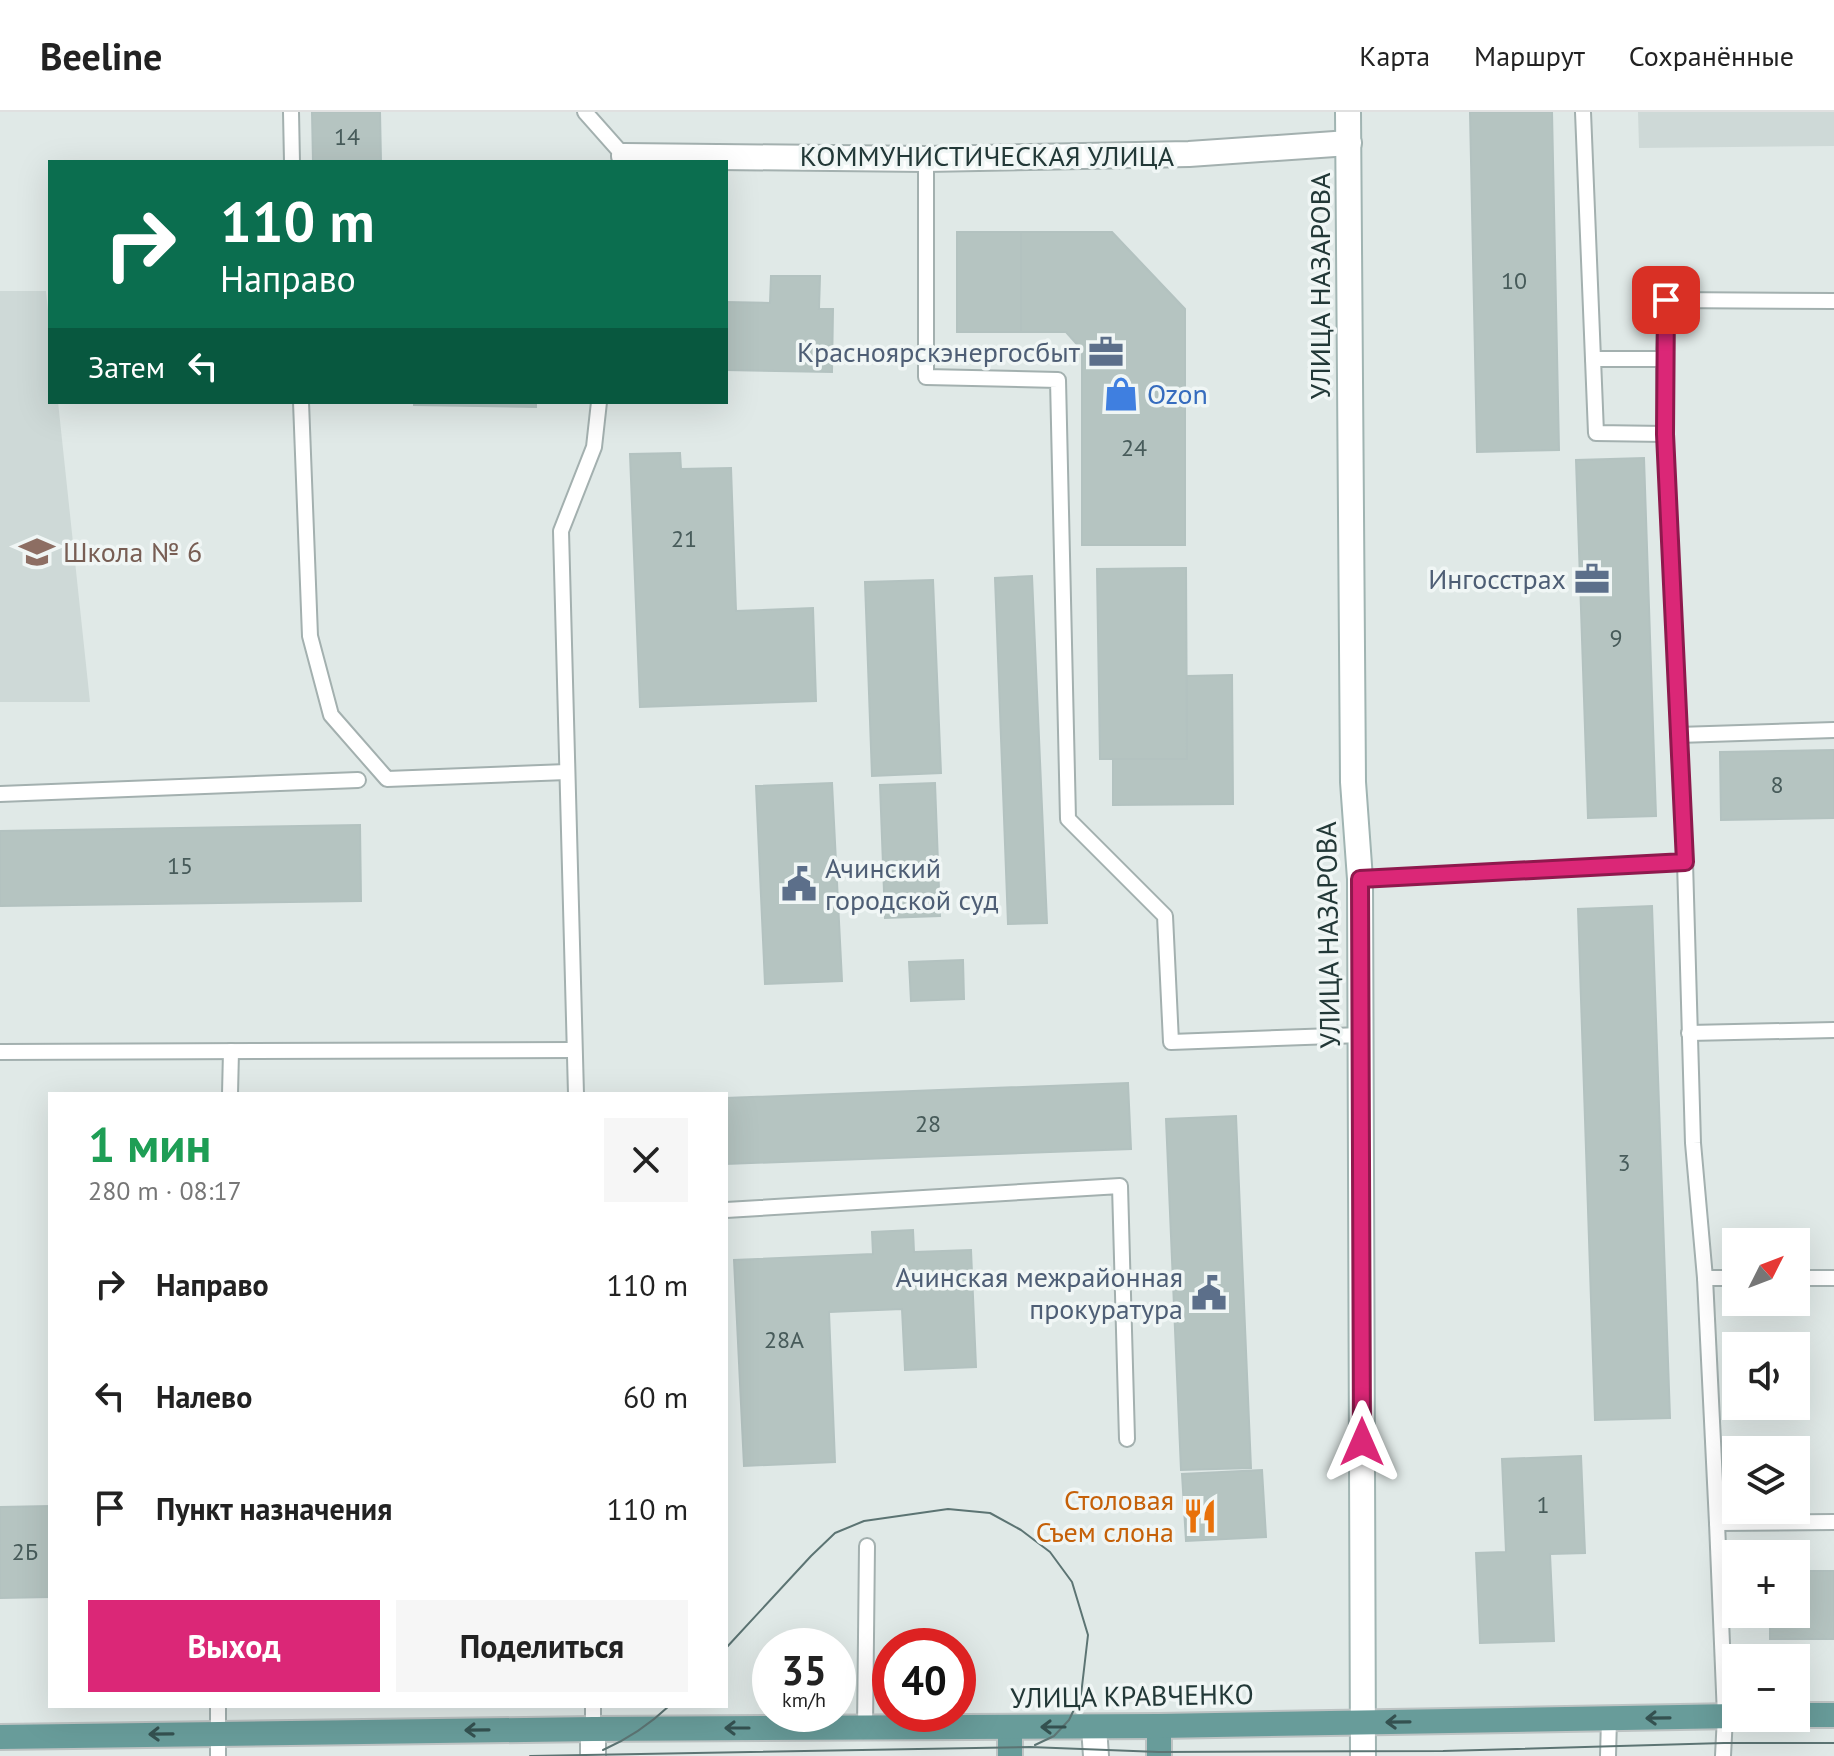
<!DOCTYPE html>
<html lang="ru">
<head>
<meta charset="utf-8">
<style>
  body { margin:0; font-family:"PT Sans",sans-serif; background:#f6f6f6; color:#222; height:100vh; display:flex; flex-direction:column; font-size:30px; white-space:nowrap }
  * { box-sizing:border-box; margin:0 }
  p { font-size:26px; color:#767676 }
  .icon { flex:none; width:44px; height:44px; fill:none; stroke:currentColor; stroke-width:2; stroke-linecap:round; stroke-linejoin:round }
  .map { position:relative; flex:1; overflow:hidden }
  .details { position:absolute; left:48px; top:980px; width:680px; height:616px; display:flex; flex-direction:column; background:#fff; border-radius:0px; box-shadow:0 8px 32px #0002 }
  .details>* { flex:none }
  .top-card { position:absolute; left:48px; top:48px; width:680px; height:244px; border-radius:0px; box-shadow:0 8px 32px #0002; background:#0b6e4f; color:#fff; overflow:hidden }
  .needle { width:52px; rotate:48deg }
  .fabs { position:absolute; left:1722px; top:1116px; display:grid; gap:16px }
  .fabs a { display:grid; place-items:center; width:88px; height:88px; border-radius:0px; background:#fff; box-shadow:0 8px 32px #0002; font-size:40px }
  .speed { position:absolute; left:752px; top:1516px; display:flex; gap:16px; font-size:40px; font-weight:700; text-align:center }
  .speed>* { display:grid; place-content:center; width:104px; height:104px; border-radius:50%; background:#fff; box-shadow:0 8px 32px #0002; line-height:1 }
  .speed small { font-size:20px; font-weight:400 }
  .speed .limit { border:12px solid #d22; background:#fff; color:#111 }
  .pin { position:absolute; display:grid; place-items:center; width:68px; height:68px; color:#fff; margin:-34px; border-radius:16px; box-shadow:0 4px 12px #0006 }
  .me { position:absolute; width:88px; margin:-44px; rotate:0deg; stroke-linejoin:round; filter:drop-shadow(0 0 6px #0008) }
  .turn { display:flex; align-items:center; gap:28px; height:168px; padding:0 40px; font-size:36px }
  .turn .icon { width:104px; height:104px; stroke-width:2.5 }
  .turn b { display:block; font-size:56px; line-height:68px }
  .then { display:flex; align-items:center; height:76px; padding:0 40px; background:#0003; gap:16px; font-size:30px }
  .round { display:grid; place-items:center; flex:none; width:84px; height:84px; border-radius:0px; background:#f6f6f6 }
  .overview { display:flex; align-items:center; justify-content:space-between; height:136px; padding:0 40px }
  h1 { font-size:48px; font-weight:600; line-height:60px; color:#1e9e55 }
  .primary-button { display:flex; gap:16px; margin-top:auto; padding:16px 40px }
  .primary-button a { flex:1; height:92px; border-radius:0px; background:#db2777; color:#fff; font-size:32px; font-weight:600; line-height:92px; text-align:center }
  .primary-button a+a { background:#f6f6f6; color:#222 }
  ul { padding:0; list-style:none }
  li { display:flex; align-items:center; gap:24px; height:112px; padding:0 40px }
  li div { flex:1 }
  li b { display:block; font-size:30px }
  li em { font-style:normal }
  header { display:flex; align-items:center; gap:48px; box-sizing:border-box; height:112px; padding:0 40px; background:#fff; border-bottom:2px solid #e0e0e0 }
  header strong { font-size:38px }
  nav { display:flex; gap:44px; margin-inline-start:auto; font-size:28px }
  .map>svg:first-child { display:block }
</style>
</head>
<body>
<header>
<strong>Beeline</strong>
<nav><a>Карта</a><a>Маршрут</a><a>Сохранённые</a></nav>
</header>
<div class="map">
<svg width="1834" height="1644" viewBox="0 0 1834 1644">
  <rect width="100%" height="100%" fill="#e0e9e7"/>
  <g fill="#ced9d7">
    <path d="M 1638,0 L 1834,0 L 1834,34 L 1639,36 Z"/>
    <path d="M 0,179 L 46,179 L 50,218 L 50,290 L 58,290 L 90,590 L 0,590 Z"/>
  </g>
  <g fill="#b5c4c1" stroke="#b3c2c0" stroke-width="2">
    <path d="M 312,0 L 380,0 L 381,50 L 313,50 Z"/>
    <path d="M 1470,0 L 1552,0 L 1559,338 L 1477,340 Z"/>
    <rect x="957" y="120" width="64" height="100"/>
    <path d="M 1021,120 L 1112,120 L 1185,197 L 1185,433 L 1082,433 L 1082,238 L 1066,220 L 1021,220 Z"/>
    <path d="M 771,164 L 820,164 L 819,197 L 833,197 L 832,260 L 726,258 L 726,190 L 770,191 Z"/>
    <path d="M 414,290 L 536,290 L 536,295 L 414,293 Z"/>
    <path d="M 680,341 L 681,357 L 731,356 L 736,499 L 813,496 L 816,589 L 640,595 L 630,342 Z"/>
    <path d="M 1644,346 L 1656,704 L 1588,706 L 1576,348 Z"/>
    <path d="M 1186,456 L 1187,647 L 1100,647 L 1097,457 Z"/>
    <path d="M 1032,464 L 1047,811 L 1008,812 L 995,466 Z"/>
    <path d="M 933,468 L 941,661 L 872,664 L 865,470 Z"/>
    <path d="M 1232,563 L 1233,692 L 1113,693 L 1113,647 L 1187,647 L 1187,564 Z"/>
    <path d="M 1834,638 L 1834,706 L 1721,708 L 1720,640 Z"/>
    <path d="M 832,671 L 842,869 L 765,872 L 756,674 Z"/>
    <path d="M 935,671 L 940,804 L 885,806 L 880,673 Z"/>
    <path d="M 360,713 L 361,789 L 0,794 L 0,719 Z"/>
    <path d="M 1652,794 L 1670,1306 L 1595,1308 L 1578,797 Z"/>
    <path d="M 963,848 L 964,887 L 911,889 L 909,850 Z"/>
    <path d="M 1128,971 L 1131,1037 L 726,1052 L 726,986 Z"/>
    <path d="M 1236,1004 L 1251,1356 L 1181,1358 L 1166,1007 Z"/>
    <path d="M 913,1118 L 914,1140 L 971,1138 L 976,1255 L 905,1258 L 902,1197 L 829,1200 L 835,1350 L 744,1354 L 734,1148 L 873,1142 L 872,1120 Z"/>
    <path d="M 1581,1344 L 1585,1441 L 1550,1442 L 1554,1529 L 1480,1531 L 1476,1441 L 1506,1440 L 1502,1347 Z"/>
    <path d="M 1262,1358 L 1266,1425 L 1186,1429 L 1182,1362 Z"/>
    <path d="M 50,1394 L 50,1485 L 0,1486 L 0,1395 Z"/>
    <path d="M 1796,1459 L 1834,1459 L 1834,1527 L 1770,1527 L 1770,1502 L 1796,1502 Z"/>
  </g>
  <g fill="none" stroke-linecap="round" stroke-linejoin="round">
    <g stroke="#a3b0af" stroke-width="18">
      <g id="lane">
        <path d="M 291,0 L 292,50"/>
        <path d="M 585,0 L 624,44 L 623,49"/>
        <path d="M 1583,0 L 1596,321 L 1665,322 L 1685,750 L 1693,1031 L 1705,1166 L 1717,1411 L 1725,1604 L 1723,1644"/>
        <path d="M 926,47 L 926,265 L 1058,268 L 1068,707 L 1165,804 L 1171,930 L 1361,923"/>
        <path d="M 1593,247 L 1664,247 L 1666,188 L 1834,189"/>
        <path d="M 1664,247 L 1665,322"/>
        <path d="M 301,290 L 310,524 L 331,603 L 387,667 L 567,660"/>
        <path d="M 1678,623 L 1834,618"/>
        <path d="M 0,682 L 358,668"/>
        <path d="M 1360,767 L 1685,750"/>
        <path d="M 1689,921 L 1834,918"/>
        <path d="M 0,940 L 574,938"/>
        <path d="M 230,982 L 231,939"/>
        <path d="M 576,982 L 561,419 L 594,335 L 599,290"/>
        <path d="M 726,1098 L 1120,1074 L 1127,1327"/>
        <path d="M 1705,1166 L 1736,1166"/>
        <path d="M 1796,1166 L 1834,1166"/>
        <path d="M 1717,1411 L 1834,1410"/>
        <path d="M 218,1594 L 218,1644"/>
        <path d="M 593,1594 L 593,1617"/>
        <path d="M 865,1616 L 867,1434"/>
        <path d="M 1608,1644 L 1609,1607"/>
      </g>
    </g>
    <g stroke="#a3b0af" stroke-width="28">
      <g id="street">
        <path d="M 624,44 L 926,47 L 1189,42 L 1349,31"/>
        <path d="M 1094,1615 L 1096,1644"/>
        <path d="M 593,1644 L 593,1617"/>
      </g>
    </g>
    <g stroke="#a0b4b2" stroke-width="28">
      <path id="secondary" d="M 1348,0 L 1353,670 L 1360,767 L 1363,1644"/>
    </g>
    <g stroke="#bdc3c3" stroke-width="28">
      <g id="primary">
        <path d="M 1796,1603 L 1834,1603"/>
        <path d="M 1159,1614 L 1159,1644"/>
        <path d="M 1010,1615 L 1010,1644"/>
        <path d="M 0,1625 L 593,1617 L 1159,1614 L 1736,1604"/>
      </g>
    </g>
    <use href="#lane" stroke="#fff" stroke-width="14"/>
    <use href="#street" stroke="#fff" stroke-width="24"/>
    <use href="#secondary" stroke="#fff" stroke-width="24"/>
    <use href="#primary" stroke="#689c9a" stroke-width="24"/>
    <g stroke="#5c7473" stroke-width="2">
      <path d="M 726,1536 L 811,1444 L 835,1421 L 864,1409 L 948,1397 L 990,1401 L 1021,1418 L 1050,1440 L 1072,1470 L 1088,1523 L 1081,1583 L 1069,1608 L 1054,1624 L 1035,1633"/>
      <path d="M 603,1638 C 628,1627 649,1613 669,1594"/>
      <path d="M 530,1644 L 1030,1635 L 1159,1640 L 1443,1639 L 1724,1631 L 1834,1631"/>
    </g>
  </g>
  <defs><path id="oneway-shaft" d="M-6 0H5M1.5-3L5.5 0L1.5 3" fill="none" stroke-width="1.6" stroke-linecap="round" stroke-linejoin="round" transform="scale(2)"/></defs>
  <g stroke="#345150">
    <use href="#oneway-shaft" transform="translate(1658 1606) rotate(179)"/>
    <use href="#oneway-shaft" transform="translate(1398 1610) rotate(179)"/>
    <use href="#oneway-shaft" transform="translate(1053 1615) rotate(180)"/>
    <use href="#oneway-shaft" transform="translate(737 1616) rotate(180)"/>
    <use href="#oneway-shaft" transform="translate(477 1618) rotate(179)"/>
    <use href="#oneway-shaft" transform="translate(161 1622) rotate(179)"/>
  </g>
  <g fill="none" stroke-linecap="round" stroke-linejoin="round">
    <g stroke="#8e194d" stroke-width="20">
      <path id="route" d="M 1362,1330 L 1360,767 L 1685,750 L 1665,322 L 1666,188"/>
    </g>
    <use href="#route" stroke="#db2777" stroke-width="14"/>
  </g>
  <defs>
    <g id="office-bare" transform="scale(2.76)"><path d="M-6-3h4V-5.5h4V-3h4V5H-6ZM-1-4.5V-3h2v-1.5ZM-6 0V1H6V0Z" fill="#5c6f8a" stroke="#f0f6f5" stroke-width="2.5" paint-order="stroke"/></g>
    <g id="shop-bare" transform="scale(2.76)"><path d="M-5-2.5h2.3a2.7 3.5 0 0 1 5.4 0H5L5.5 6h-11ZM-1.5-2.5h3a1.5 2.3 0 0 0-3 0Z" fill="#3f7fe0" stroke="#f0f6f5" stroke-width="2.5" paint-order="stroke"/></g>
    <g id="school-bare" transform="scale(2.76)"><path d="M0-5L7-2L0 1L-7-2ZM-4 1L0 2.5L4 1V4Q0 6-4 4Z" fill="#8d6e63" stroke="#f0f6f5" stroke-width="2.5" paint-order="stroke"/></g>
    <g id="civic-bare" transform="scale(2.76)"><path d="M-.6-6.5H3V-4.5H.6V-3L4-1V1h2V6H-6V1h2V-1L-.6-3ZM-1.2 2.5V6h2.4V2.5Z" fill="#5c6f8a" stroke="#f0f6f5" stroke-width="2.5" paint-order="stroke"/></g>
    <g id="restaurant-bare" transform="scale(2.76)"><path d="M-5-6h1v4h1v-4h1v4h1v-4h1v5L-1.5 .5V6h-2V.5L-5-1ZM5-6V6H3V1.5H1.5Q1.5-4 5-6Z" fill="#e8710a" stroke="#f0f6f5" stroke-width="2.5" paint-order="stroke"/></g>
  </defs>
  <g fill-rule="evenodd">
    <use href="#office-bare" x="1106" y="240"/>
    <use href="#shop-bare" x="1121" y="282"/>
    <use href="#school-bare" x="37" y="440"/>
    <use href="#office-bare" x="1592" y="467"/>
    <use href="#civic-bare" x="799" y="772"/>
    <use href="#civic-bare" x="1209" y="1181"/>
    <use href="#restaurant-bare" x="1200" y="1404"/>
  </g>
  <g text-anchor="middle" stroke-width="7" stroke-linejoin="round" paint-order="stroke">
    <g font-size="24" fill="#475b5a">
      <text x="347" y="33">14</text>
      <text x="1514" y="177">10</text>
      <text x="1134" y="344">24</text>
      <text x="684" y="435">21</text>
      <text x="1616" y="534">9</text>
      <text x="1777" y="681">8</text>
      <text x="180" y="762">15</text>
      <text x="928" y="1020">28</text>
      <text x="1624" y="1059">3</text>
      <text x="784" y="1236">28А</text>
      <text x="1543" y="1401">1</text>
      <text x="25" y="1448">2Б</text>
    </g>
    <g font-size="28" fill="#223837" stroke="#f0f6f5">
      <text x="987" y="54">КОММУНИСТИЧЕСКАЯ УЛИЦА</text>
      <text transform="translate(1320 174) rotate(-90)" y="10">УЛИЦА НАЗАРОВА</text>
      <text transform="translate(1328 823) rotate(-91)" y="10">УЛИЦА НАЗАРОВА</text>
      <text transform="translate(1132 1584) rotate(-1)" y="10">УЛИЦА КРАВЧЕНКО</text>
    </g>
    <g font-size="28" fill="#4e5e75" stroke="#f0f6f5" text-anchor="end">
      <text x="1080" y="250">Красноярскэнергосбыт</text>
      <text x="1566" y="477">Ингосстрах</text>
      <text x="825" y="766" text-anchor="start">Ачинский<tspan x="825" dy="32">городской суд</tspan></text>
      <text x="1183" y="1175">Ачинская межрайонная<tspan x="1183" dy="32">прокуратура</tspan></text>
    </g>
    <g font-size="28" fill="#366cbe" stroke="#f0f6f5" text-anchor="start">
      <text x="1147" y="292">Ozon</text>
    </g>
    <g font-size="28" fill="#785e54" stroke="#f0f6f5" text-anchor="start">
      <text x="63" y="450">Школа № 6</text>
    </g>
    <g font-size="28" fill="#c56008" stroke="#f0f6f5" text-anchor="end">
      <text x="1174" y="1398">Столовая<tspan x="1174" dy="32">Съем слона</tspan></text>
    </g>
  </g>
</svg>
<div class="fabs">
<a><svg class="needle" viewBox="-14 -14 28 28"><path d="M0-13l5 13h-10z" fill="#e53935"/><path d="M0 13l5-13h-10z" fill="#767676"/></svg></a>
<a><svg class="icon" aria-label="sound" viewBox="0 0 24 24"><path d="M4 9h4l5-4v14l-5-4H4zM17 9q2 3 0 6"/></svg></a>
<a><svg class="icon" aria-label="layers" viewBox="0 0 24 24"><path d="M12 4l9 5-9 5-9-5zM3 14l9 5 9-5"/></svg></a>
<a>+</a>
<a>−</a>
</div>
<div class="speed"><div>35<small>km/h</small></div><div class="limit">40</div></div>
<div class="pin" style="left:1666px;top:188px;background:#d93025"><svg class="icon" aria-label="arrive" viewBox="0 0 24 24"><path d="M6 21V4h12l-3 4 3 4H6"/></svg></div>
<svg class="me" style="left:1362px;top:1330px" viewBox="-20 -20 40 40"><path d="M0-17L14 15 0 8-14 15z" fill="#db2777" stroke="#fff" stroke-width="4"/></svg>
<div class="top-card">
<div class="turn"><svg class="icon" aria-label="right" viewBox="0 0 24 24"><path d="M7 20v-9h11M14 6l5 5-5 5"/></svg><div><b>110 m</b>Направо</div></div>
<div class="then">Затем<svg class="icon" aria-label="left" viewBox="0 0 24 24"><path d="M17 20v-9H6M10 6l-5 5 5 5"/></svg></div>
</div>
<section class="details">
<div class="overview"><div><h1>1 мин</h1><p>280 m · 08:17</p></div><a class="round"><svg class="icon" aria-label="close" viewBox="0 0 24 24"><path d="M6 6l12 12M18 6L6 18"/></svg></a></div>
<ul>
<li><svg class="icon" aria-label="right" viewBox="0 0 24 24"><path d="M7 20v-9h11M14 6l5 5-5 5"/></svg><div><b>Направо</b></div><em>110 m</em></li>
<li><svg class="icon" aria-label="left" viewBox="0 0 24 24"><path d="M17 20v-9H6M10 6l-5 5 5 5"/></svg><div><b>Налево</b></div><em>60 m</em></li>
<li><svg class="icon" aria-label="arrive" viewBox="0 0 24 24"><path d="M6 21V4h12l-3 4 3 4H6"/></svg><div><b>Пункт назначения</b></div><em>110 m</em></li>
</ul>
<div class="primary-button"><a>Выход</a><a>Поделиться</a></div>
</section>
</div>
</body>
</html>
